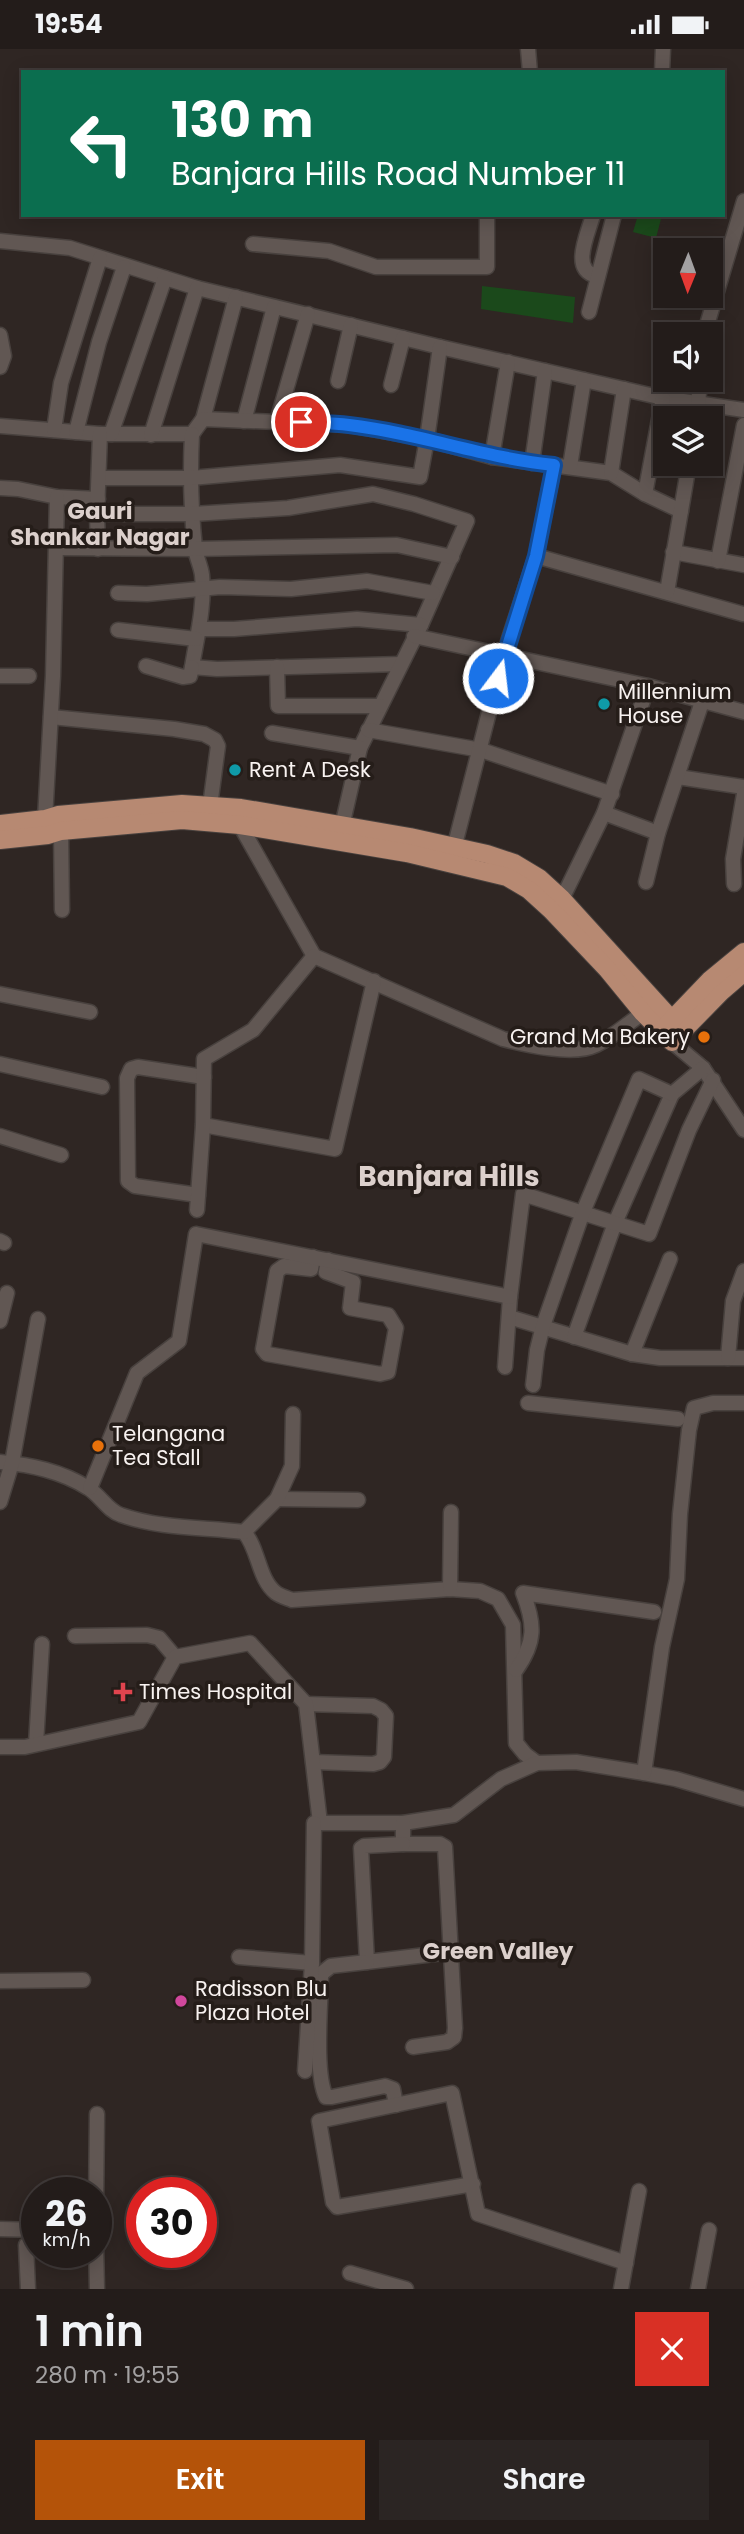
<!DOCTYPE html>
<html lang="en">
<head>
<meta charset="utf-8">
<style>
  body { margin:0; font-family:Poppins,sans-serif; background:#2b2523; color:#f1f3f6; height:100vh; display:flex; flex-direction:column; font-size:26px; white-space:nowrap }
  * { box-sizing:border-box; margin:0 }
  p { font-size:23px; color:#a3a1a2 }
  .icon { flex:none; width:38px; height:38px; fill:none; stroke:currentColor; stroke-width:2; stroke-linecap:round; stroke-linejoin:round }
  .map { position:relative; height:2240px; overflow:hidden }
  .details { display:flex; flex-direction:column; background:#231c1a; flex:1 }
  .details>* { flex:none }
  .top-card { position:absolute; left:21px; top:21px; width:704px; height:147px; border-radius:0px; box-shadow:0 4px 18px #0003,0 0 0 2px #403a39; background:#0b6e4f; color:#fff; overflow:hidden }
  .needle { width:46px; rotate:181deg }
  .fabs { position:absolute; left:653px; top:189px; display:grid; gap:14px }
  .fabs a { display:grid; place-items:center; width:70px; height:70px; border-radius:0px; background:#231c1a; box-shadow:0 4px 18px #0003,0 0 0 2px #403a39; font-size:35px }
  .speed { position:absolute; left:21px; top:2128px; display:flex; gap:14px; font-size:35px; font-weight:700; text-align:center }
  .speed>* { display:grid; place-content:center; width:91px; height:91px; border-radius:50%; background:#231c1a; box-shadow:0 4px 18px #0003,0 0 0 2px #403a39; line-height:1 }
  .speed small { font-size:18px; font-weight:400 }
  .speed .limit { border:10px solid #d22; background:#fff; color:#111 }
  .pin { position:absolute; display:grid; place-items:center; width:60px; height:60px; color:#fff; margin:-30px; border:4px solid #fff; border-radius:50%; box-shadow:0 2px 7px #0007 }
  .me { position:absolute; width:77px; margin:-38px; rotate:15deg; stroke-linejoin:round; filter:drop-shadow(0 0 5px #0008) }
  .turn { display:flex; align-items:center; gap:24px; height:147px; padding:0 35px; font-size:32px }
  .turn .icon { width:91px; height:91px; stroke-width:2.5 }
  .turn b { display:block; font-size:49px; line-height:60px }
  .round { display:grid; place-items:center; flex:none; width:74px; height:74px; border-radius:0px; background:#2b2523 }
  .head { display:flex; align-items:center; justify-content:space-between; height:119px; padding:0 35px }
  h1 { font-size:42px; font-weight:600; line-height:52px }
  .primary-button { display:flex; gap:14px; margin-top:auto; padding:14px 35px }
  .primary-button a { flex:1; height:80px; border-radius:0px; background:#b45309; color:#fff; font-size:28px; font-weight:600; line-height:80px; text-align:center }
  .primary-button a+a { background:#2b2523; color:#f1f3f6 }
  .status { display:flex; justify-content:space-between; align-items:center; height:49px; padding:0 35px; background:#231c1a; direction:ltr }
  .status svg { height:19px; fill:currentColor }
  .map>svg:first-child { display:block }
</style>
</head>
<body>
<div class="status"><b>19:54</b><svg viewBox="0 0 49 12"><path d="M0 12V9h3v3zM5 12V6h3v6zM10 12V3h3v9zM15 12V0h3v12zM26 1h20v11H26zM47 4h2v5h-2z"/></svg></div>
<div class="map">
<svg width="744" height="2240" viewBox="0 0 744 2240">
  <rect width="100%" height="100%" fill="#2f2623"/>
  <g fill="#1b491b">
    <path d="M 638,166 L 662,166 L 656,189 L 633,183 Z"/>
    <path d="M 482,237 L 575,248 L 573,274 L 481,260 Z"/>
  </g>
  <g fill="none" stroke-linecap="round" stroke-linejoin="round">
    <g stroke="#48413e" stroke-width="17">
      <g id="minor">
        <path d="M 528,0 L 530,23"/>
        <path d="M 662,23 L 663,0"/>
        <path d="M 593,166 C 588,185 569,223 598,227"/>
        <path d="M 0,192 L 70,199 L 197,239 L 440,298 L 663,349 L 744,361"/>
        <path d="M 253,195 L 329,202 L 376,218 L 487,218 L 487,166"/>
        <path d="M 589,263 L 614,166"/>
        <path d="M 707,276 L 744,152"/>
        <path d="M 0,286 L 4,307 L 0,318"/>
        <path d="M 338,332 L 351,276"/>
        <path d="M 391,336 L 403,289"/>
        <path d="M 697,369 L 700,331"/>
        <path d="M 203,370 L 236,248"/>
        <path d="M 244,372 L 274,258"/>
        <path d="M 277,372 L 308,265"/>
        <path d="M 0,377 L 100,385 L 192,385 L 203,370 L 349,376 L 427,390 L 492,408 L 611,424 L 645,445 L 681,462"/>
        <path d="M 54,381 L 61,334 L 100,209"/>
        <path d="M 76,383 L 99,293 L 124,218"/>
        <path d="M 111,385 L 165,229"/>
        <path d="M 192,385 C 190,423 191,461 195,499 C 196,508 201,517 202,526 C 205,557 197,587 192,618 L 217,620 L 401,615"/>
        <path d="M 151,386 L 197,239"/>
        <path d="M 492,408 L 508,313"/>
        <path d="M 532,414 L 545,322"/>
        <path d="M 570,417 L 584,331"/>
        <path d="M 611,424 L 624,340"/>
        <path d="M 99,429 L 191,429 L 340,416 L 420,428 L 427,390 L 440,298"/>
        <path d="M 0,439 L 18,440 L 57,448 L 98,450"/>
        <path d="M 645,445 L 663,349"/>
        <path d="M 97,465 L 193,465 L 288,459 L 373,445 L 414,455 L 467,472 L 421,576 L 360,699 L 340,786"/>
        <path d="M 57,499 L 195,500 L 397,496 L 452,508"/>
        <path d="M 98,500 L 97,465 L 100,385"/>
        <path d="M 673,503 L 744,516"/>
        <path d="M 536,507 L 743,565"/>
        <path d="M 718,512 L 744,376"/>
        <path d="M 667,543 L 689,415"/>
        <path d="M 118,544 L 147,545 L 220,538 L 291,540 L 367,532 L 433,544"/>
        <path d="M 199,580 L 234,580 L 357,570 L 421,576"/>
        <path d="M 118,581 L 196,590"/>
        <path d="M 414,587 L 648,637 L 744,663"/>
        <path d="M 146,617 L 183,628 L 190,627 L 192,618"/>
        <path d="M 277,618 L 278,657 L 380,657"/>
        <path d="M 0,627 L 29,627"/>
        <path d="M 51,668 L 174,680 L 204,685 L 215,691 L 218,697 L 210,757"/>
        <path d="M 368,681 L 481,701 L 612,745"/>
        <path d="M 272,684 L 360,699"/>
        <path d="M 678,728 L 744,738"/>
        <path d="M 604,764 L 658,784"/>
        <path d="M 45,770 L 53,627 L 57,448"/>
        <path d="M 240,770 L 240,776 L 314,907 L 503,990 C 527,996 573,1007 596,996 C 613,988 628,974 643,964"/>
        <path d="M 61,782 L 62,861"/>
        <path d="M 452,807 L 504,605 L 536,507 L 554,416"/>
        <path d="M 646,833 L 658,784 L 703,650"/>
        <path d="M 734,835 L 733,810 L 744,745"/>
        <path d="M 562,850 L 604,764 L 648,637"/>
        <path d="M 0,945 L 90,963"/>
        <path d="M 672,993 L 703,1019 L 744,1081"/>
        <path d="M 0,1015 L 102,1038"/>
        <path d="M 203,1076 L 335,1100 L 374,932"/>
        <path d="M 0,1087 L 61,1106"/>
        <path d="M 198,1146 L 135,1137 L 128,1132 L 127,1029 L 131,1020 L 138,1018 L 204,1028"/>
        <path d="M 197,1161 L 203,1076 L 204,1010 L 253,981 L 314,907"/>
        <path d="M 0,1192 L 4,1194"/>
        <path d="M 313,1208 L 311,1220 L 284,1217 L 277,1222 L 263,1300 L 267,1305 L 380,1325 L 388,1323 L 396,1279 L 388,1266 L 350,1259 L 353,1233 L 326,1223 L 328,1211"/>
        <path d="M 509,1268 L 632,1305 L 660,1309 L 744,1309"/>
        <path d="M 0,1272 L 7,1244"/>
        <path d="M 574,1288 L 615,1174 L 672,1045 L 703,1019"/>
        <path d="M 632,1305 L 670,1210"/>
        <path d="M 728,1309 L 733,1252 L 744,1222"/>
        <path d="M 505,1318 L 510,1248 L 523,1145 L 649,1185 L 689,1081 L 713,1031"/>
        <path d="M 533,1336 L 537,1301 L 543,1277 L 583,1163 L 639,1030 L 672,1045"/>
        <path d="M 528,1354 L 678,1370"/>
        <path d="M 0,1413 C 31,1416 61,1422 88,1439 C 100,1446 108,1462 121,1466 C 161,1480 203,1478 244,1483 C 259,1500 258,1530 276,1544 C 280,1547 287,1549 292,1551 L 450,1540 L 480,1542 L 498,1550 L 513,1576 L 516,1694 L 525,1705 L 537,1714"/>
        <path d="M 90,1439 L 137,1324 L 179,1292 L 196,1185 L 510,1248"/>
        <path d="M 277,1450 L 358,1451"/>
        <path d="M 0,1453 L 12,1414 L 38,1270"/>
        <path d="M 244,1483 L 277,1450 L 292,1417 L 293,1365"/>
        <path d="M 450,1540 L 451,1463"/>
        <path d="M 75,1587 L 147,1586 L 159,1589 L 175,1608"/>
        <path d="M 516,1621 C 536,1593 535,1575 523,1544 L 654,1563"/>
        <path d="M 306,1655 L 373,1657 L 381,1661 L 386,1667 L 384,1708 L 380,1713 L 373,1715 L 313,1713"/>
        <path d="M 36,1695 L 42,1595"/>
        <path d="M 0,1698 L 25,1698 L 139,1673 L 175,1608 L 250,1594 L 306,1655 L 320,1774 L 403,1774 L 454,1766 L 501,1730 L 537,1714 L 576,1713 L 644,1724 L 676,1730 L 744,1750"/>
        <path d="M 644,1724 L 662,1598 L 677,1530 L 680,1465 L 689,1381 L 694,1359 L 713,1354 L 744,1354"/>
        <path d="M 403,1774 L 403,1795 L 440,1795 L 445,1798 L 455,1979 L 454,1988 L 447,1993 L 413,1998"/>
        <path d="M 403,1795 L 364,1797 L 361,1799 L 367,1913 L 451,1903"/>
        <path d="M 239,1908 L 312,1914"/>
        <path d="M 367,1913 L 331,1917 L 321,1925 C 321,1955 314,2022 326,2048 L 332,2048 L 385,2037 L 393,2040 L 396,2056"/>
        <path d="M 0,1932 L 83,1931"/>
        <path d="M 305,2022 L 312,1914 L 314,1774"/>
        <path d="M 473,2135 L 337,2158 L 333,2153 L 319,2072 L 452,2044 L 478,2165 L 626,2214"/>
        <path d="M 96,2159 L 97,2065"/>
        <path d="M 0,2180 L 37,2181"/>
        <path d="M 26,2196 L 28,2240"/>
        <path d="M 96,2196 L 97,2240"/>
        <path d="M 350,2224 L 406,2240"/>
        <path d="M 621,2240 L 639,2142"/>
        <path d="M 698,2240 L 709,2181"/>
      </g>
    </g>
    <g stroke="#48413e" stroke-width="20">
      <g id="major">
        <path d="M 0,775 L 45,770 L 58,766 L 182,755 L 241,759 L 410,788 L 487,805 L 514,814 L 539,829 L 562,850 L 682,982"/>
        <path d="M 0,791 L 48,786 L 61,782 L 182,771 L 240,776 L 407,804 L 507,828 L 529,841 L 551,861 L 607,920 L 643,964 L 672,993 L 721,943 L 744,923"/>
        <path d="M 664,979 L 710,931 L 744,903"/>
      </g>
    </g>
    <use href="#minor" stroke="#615753" stroke-width="14"/>
    <use href="#major" stroke="#b78972" stroke-width="18"/>
  </g>
  <g fill="none" stroke-linecap="round" stroke-linejoin="round">
    <g stroke="#114b97" stroke-width="18">
      <path id="route" d="M 301,373 C 317,374 333,374 349,376 C 419,384 484,409 554,416 L 536,507 L 498,629"/>
    </g>
    <use href="#route" stroke="#1a73e8" stroke-width="12"/>
  </g>
  <g fill="#0f9aa8" stroke="#251d19" stroke-width="2.5">
    <circle cx="604" cy="655" r="7"/>
    <circle cx="235" cy="721" r="7"/>
  </g>
  <g fill="#e8710a" stroke="#251d19" stroke-width="2.5">
    <circle cx="704" cy="988" r="7"/>
    <circle cx="98" cy="1397" r="7"/>
  </g>
  <path fill="#e0444e" stroke="#251d19" stroke-width="2.5" d="M119.5 1632.5h7v7h7v7h-7v7h-7v-7h-7v-7h7z"/>
  <circle fill="#d1479c" stroke="#251d19" stroke-width="2.5" cx="181" cy="1952" r="7"/>
  <g text-anchor="middle" stroke-width="7" stroke-linejoin="round" paint-order="stroke">
    <g font-size="21" fill="#f8f2f0" stroke="#251d19" text-anchor="start">
      <text x="618" y="650">Millennium<tspan x="618" dy="24">House</tspan></text>
      <text x="249" y="728">Rent A Desk</text>
      <text x="690" y="995" text-anchor="end">Grand Ma Bakery</text>
      <text x="112" y="1392">Telangana<tspan x="112" dy="24">Tea Stall</tspan></text>
      <text x="139" y="1650">Times Hospital</text>
      <text x="195" y="1947">Radisson Blu<tspan x="195" dy="24">Plaza Hotel</tspan></text>
    </g>
    <g font-size="23" font-weight="bold" fill="#dcd0cc" stroke="#251d19">
      <text x="100" y="470">Gauri<tspan x="100" dy="26">Shankar Nagar</tspan></text>
      <text x="498" y="1910">Green Valley</text>
    </g>
    <g font-size="28" font-weight="bold" fill="#dcd0cc" stroke="#251d19">
      <text x="449" y="1137">Banjara Hills</text>
    </g>
  </g>
</svg>
<div class="fabs">
<a><svg class="needle" viewBox="-14 -14 28 28"><path d="M0-13l5 13h-10z" fill="#e53935"/><path d="M0 13l5-13h-10z" fill="#a3a1a2"/></svg></a>
<a><svg class="icon" aria-label="sound" viewBox="0 0 24 24"><path d="M4 9h4l5-4v14l-5-4H4zM17 9q2 3 0 6"/></svg></a>
<a><svg class="icon" aria-label="layers" viewBox="0 0 24 24"><path d="M12 4l9 5-9 5-9-5zM3 14l9 5 9-5"/></svg></a>
</div>
<div class="speed"><div>26<small>km/h</small></div><div class="limit">30</div></div>
<div class="pin" style="left:301px;top:373px;background:#d93025"><svg class="icon" aria-label="arrive" viewBox="0 0 24 24"><path d="M6 21V4h12l-3 4 3 4H6"/></svg></div>
<svg class="me" style="left:498px;top:629px" viewBox="-20 -20 40 40"><circle r="17" fill="#1a73e8" stroke="#fff" stroke-width="3"/><path d="M0-11L8 9 0 5-8 9z" fill="#fff"/></svg>
<div class="top-card">
<div class="turn"><svg class="icon" aria-label="left" viewBox="0 0 24 24"><path d="M17 20v-9H6M10 6l-5 5 5 5"/></svg><div><b>130 m</b>Banjara Hills Road Number 11</div></div>
</div>
</div>
<section class="details">
<div class="head"><div><h1>1 min</h1><p>280 m · 19:55</p></div><a class="round" style="background:#d93025;color:#fff"><svg class="icon" aria-label="close" viewBox="0 0 24 24"><path d="M6 6l12 12M18 6L6 18"/></svg></a></div>
<div class="primary-button"><a>Exit</a><a>Share</a></div>
</section>
</body>
</html>
